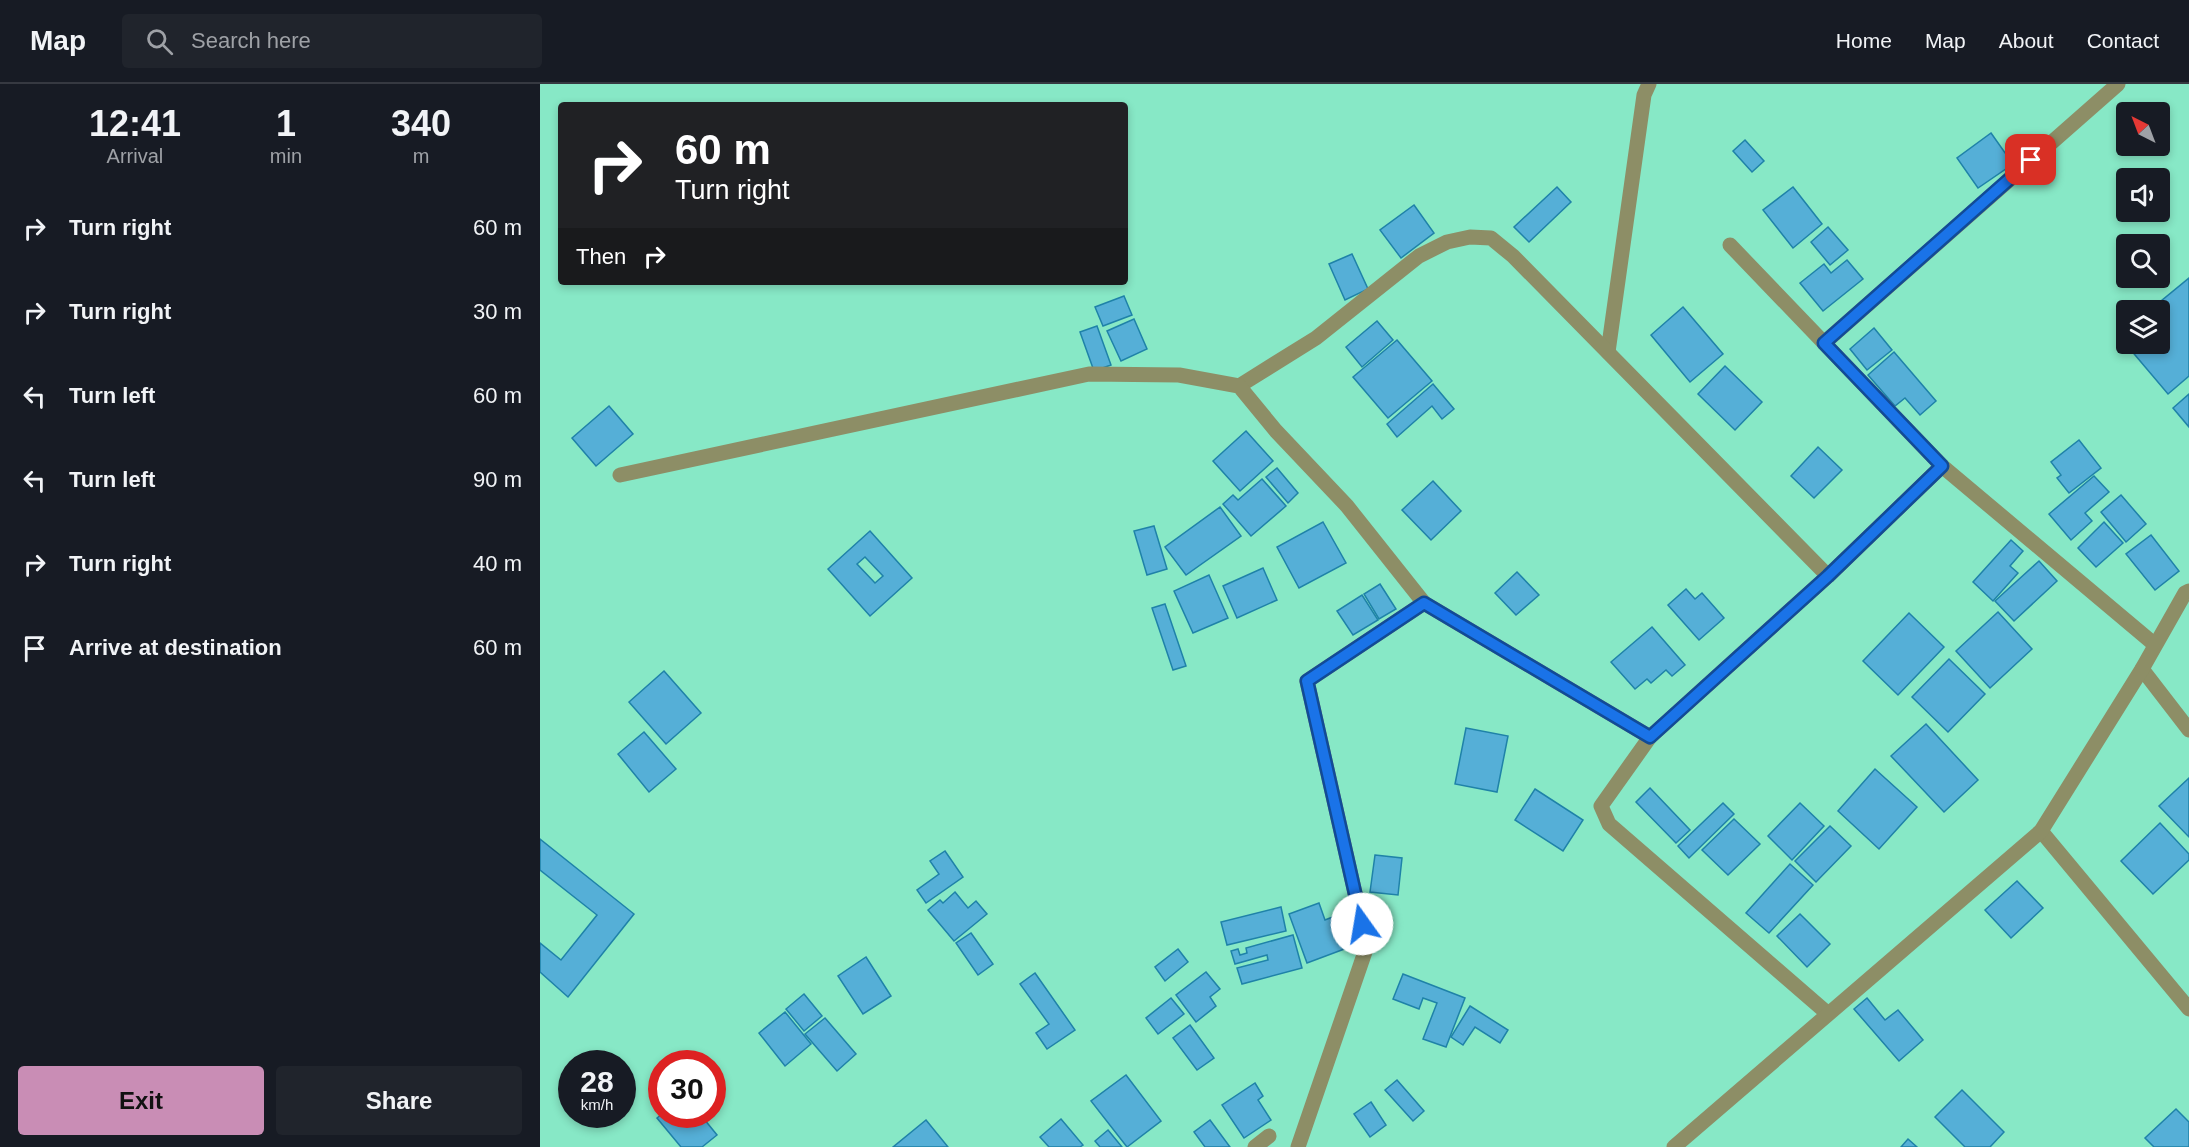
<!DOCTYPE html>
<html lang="en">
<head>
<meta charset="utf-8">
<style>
  body { margin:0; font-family:Helvetica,sans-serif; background:#20242c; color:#f1f3f6; height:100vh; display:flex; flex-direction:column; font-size:22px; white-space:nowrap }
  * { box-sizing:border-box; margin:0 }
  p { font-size:20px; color:#9ea1a6 }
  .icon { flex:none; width:33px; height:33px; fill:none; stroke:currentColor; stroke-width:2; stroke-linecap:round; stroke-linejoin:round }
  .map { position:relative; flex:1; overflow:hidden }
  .side { display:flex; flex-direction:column; background:#171b24; width:540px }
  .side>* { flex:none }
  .top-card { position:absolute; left:18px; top:18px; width:570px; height:183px; border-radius:6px; box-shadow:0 3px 9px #0003; background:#202124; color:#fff; overflow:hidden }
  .needle { width:39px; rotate:318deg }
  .buttons { position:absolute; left:1576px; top:18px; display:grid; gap:12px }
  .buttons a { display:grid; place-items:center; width:54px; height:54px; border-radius:6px; background:#171b24; box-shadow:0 3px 9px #0003; font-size:30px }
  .speed { position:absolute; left:18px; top:966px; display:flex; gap:12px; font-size:30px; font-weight:700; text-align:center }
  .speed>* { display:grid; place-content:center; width:78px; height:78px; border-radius:50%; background:#171b24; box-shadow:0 3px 9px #0003; line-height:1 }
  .speed small { font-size:15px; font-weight:400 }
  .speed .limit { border:9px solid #d22; background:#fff; color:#111 }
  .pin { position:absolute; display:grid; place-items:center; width:51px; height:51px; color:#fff; margin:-26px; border-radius:12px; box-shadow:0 3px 9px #0006 }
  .me { position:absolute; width:66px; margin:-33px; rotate:347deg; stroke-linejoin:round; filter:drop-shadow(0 0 4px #0008) }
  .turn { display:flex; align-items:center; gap:21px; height:126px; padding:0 18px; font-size:27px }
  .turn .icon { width:78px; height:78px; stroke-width:2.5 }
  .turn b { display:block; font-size:42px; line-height:51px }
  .then { display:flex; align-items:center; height:57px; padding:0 18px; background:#0003; gap:12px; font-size:22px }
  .eta { display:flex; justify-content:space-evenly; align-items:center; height:102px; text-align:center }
  .eta b { font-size:36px; font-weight:600; line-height:42px }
  .button { display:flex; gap:12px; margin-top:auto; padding:12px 18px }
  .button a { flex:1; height:69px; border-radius:6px; background:#c98db5; color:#111; font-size:24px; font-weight:600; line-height:69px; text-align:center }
  .button a+a { background:#20242c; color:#f1f3f6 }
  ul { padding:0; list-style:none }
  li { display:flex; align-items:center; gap:18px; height:84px; padding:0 18px }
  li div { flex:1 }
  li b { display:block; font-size:22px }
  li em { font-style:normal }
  header { display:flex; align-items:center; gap:36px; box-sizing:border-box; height:84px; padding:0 30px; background:#171b24; border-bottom:2px solid #363941 }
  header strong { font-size:28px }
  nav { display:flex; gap:33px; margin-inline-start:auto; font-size:21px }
  .search { width:420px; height:54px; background:#20242c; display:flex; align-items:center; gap:15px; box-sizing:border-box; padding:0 21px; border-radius:6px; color:#9ea1a6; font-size:22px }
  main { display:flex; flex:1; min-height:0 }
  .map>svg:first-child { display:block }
</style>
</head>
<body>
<header>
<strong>Map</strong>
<div class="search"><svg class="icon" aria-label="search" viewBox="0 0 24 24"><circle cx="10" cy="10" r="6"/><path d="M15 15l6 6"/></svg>Search here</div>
<nav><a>Home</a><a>Map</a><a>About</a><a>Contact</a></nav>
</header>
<main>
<section class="side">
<div class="eta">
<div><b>12:41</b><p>Arrival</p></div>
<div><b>1</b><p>min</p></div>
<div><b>340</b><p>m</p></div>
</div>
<ul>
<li><svg class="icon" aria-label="right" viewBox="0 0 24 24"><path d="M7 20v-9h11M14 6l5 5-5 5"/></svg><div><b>Turn right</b></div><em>60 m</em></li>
<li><svg class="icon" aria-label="right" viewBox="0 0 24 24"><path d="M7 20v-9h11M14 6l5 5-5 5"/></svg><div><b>Turn right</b></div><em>30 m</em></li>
<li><svg class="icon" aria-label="left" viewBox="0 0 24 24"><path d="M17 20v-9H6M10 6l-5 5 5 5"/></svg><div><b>Turn left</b></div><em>60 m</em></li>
<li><svg class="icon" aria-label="left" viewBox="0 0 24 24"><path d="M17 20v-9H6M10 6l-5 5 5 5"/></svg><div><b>Turn left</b></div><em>90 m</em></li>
<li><svg class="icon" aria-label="right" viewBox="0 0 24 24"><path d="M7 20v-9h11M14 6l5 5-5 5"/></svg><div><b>Turn right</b></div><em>40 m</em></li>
<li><svg class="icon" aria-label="arrive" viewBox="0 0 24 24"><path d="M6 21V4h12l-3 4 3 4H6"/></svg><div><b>Arrive at destination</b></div><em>60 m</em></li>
</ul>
<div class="button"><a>Exit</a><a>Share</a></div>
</section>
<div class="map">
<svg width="1649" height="1063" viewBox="0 0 1649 1063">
  <rect width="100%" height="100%" fill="#87e8c6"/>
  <g fill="#55afd7" stroke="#1f82a8" stroke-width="1.5" fill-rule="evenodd">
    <path d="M 1451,49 L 1473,80 L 1438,104 L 1417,74 Z"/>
    <path d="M 1205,56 L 1224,77 L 1212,88 L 1193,67 Z"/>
    <path d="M 1017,103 L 1031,118 L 989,158 L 974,143 Z"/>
    <path d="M 1253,103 L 1282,140 L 1253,164 L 1223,126 Z"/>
    <path d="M 874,121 L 894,149 L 861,174 L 840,146 Z"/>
    <path d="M 1288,143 L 1308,166 L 1290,181 L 1271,158 Z"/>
    <path d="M 812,170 L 828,205 L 805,216 L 789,180 Z"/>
    <path d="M 1307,176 L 1323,195 L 1283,227 L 1260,199 L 1284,180 L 1291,189 Z"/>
    <path d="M 1649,194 L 1649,292 L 1628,310 L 1579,252 L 1587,246 L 1587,260 L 1620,260 L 1620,226 L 1610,226 Z"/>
    <path d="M 584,212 L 592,231 L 563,242 L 555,223 Z"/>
    <path d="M 1143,223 L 1183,270 L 1150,298 L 1111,251 Z"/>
    <path d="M 594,235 L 607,265 L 581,277 L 567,247 Z"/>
    <path d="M 837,237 L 853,256 L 822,283 L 806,263 Z"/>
    <path d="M 557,242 L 571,281 L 554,287 L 540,248 Z"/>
    <path d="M 1334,244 L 1352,266 L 1327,286 L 1310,265 Z"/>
    <path d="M 857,256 L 892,297 L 848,334 L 813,293 Z"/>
    <path d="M 1354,268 L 1396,317 L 1380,331 L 1365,314 L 1355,322 L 1328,291 Z"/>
    <path d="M 1185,282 L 1222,318 L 1195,346 L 1158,310 Z"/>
    <path d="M 893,300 L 914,325 L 902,335 L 892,322 L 857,353 L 847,340 Z"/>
    <path d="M 1649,310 L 1649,343 L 1633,324 Z"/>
    <path d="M 69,322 L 93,350 L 56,382 L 32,354 Z"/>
    <path d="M 706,347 L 733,377 L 700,407 L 673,377 Z"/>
    <path d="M 1539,356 L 1561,384 L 1529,409 L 1517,394 L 1521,391 L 1511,378 Z"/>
    <path d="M 1278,363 L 1302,386 L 1274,414 L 1251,392 Z"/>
    <path d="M 737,384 L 758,409 L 748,419 L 726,393 Z"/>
    <path d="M 1554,392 L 1569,408 L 1545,429 L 1552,437 L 1531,456 L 1509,430 Z"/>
    <path d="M 722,395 L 746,422 L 711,452 L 683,420 L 693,411 L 698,416 Z"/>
    <path d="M 893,397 L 921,427 L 891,456 L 862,426 Z"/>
    <path d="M 1581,411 L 1606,440 L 1586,458 L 1561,428 Z"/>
    <path d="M 680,423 L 701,452 L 646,491 L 625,463 Z"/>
    <path d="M 783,438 L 806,479 L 759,504 L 737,463 Z"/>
    <path d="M 1564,438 L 1583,459 L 1556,483 L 1538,464 Z"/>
    <path d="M 614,442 L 627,485 L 607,491 L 594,447 Z"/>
    <path d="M 330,447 L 372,494 L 330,532 L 288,485 ZM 325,473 L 343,492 L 335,499 L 317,480 Z"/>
    <path d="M 1611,451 L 1639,487 L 1615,506 L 1586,470 Z"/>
    <path d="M 1471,456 L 1483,467 L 1470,482 L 1478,489 L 1453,517 L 1433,498 Z"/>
    <path d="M 1499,477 L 1517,497 L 1474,537 L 1455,517 Z"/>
    <path d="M 723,484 L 737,516 L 697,534 L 683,502 Z"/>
    <path d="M 977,488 L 999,511 L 976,531 L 955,509 Z"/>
    <path d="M 669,491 L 688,534 L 653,549 L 634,507 Z"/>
    <path d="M 840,500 L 856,525 L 839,535 L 824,510 Z"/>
    <path d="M 1146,505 L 1155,515 L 1162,509 L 1184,534 L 1159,556 L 1128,521 Z"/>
    <path d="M 822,511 L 838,536 L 813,551 L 797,527 Z"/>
    <path d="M 625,520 L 646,582 L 633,586 L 612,524 Z"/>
    <path d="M 1458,528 L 1492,565 L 1450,604 L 1416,567 Z"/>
    <path d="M 1369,529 L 1404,563 L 1358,611 L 1323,577 Z"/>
    <path d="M 1112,543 L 1145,581 L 1132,592 L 1126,586 L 1111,599 L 1107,595 L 1095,605 L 1071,578 Z"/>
    <path d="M 1409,575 L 1445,610 L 1408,648 L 1372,613 Z"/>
    <path d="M 124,587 L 161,629 L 126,660 L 89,618 Z"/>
    <path d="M 1386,640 L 1438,696 L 1404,728 L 1351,672 Z"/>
    <path d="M 926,644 L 968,652 L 957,708 L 915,700 Z"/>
    <path d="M 104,648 L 136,685 L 109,708 L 78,670 Z"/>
    <path d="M 1335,685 L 1377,723 L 1339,765 L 1298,727 Z"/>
    <path d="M 1649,694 L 1649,753 L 1619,722 Z"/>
    <path d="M 1110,704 L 1150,746 L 1136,759 L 1096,718 Z"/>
    <path d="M 995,705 L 1043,736 L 1023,767 L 975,736 Z"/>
    <path d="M 1183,719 L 1194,730 L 1149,774 L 1138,762 Z"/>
    <path d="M 1260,719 L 1284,742 L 1252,776 L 1228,752 Z"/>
    <path d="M 1194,735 L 1220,760 L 1188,791 L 1162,766 Z"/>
    <path d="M 1620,739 L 1649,770 L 1649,776 L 1613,810 L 1581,777 Z"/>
    <path d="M 1290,742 L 1311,762 L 1276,798 L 1255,777 Z"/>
    <path d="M 0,755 L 94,830 L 28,913 L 0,888 L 0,859 L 21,876 L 57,831 L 0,786 Z"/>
    <path d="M 405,767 L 423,793 L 386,819 L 377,806 L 399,790 L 390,777 Z"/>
    <path d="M 835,771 L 862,774 L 858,811 L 830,808 Z"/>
    <path d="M 1250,780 L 1273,801 L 1229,849 L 1206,829 Z"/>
    <path d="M 1477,797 L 1503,824 L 1471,854 L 1445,826 Z"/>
    <path d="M 415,808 L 428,824 L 436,817 L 447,830 L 414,857 L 388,826 L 400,816 L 403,819 Z"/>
    <path d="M 779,819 L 785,836 L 795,832 L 807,864 L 767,879 L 749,830 Z"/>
    <path d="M 741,823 L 746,847 L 687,861 L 681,838 Z"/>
    <path d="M 1260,830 L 1290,860 L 1267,883 L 1237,852 Z"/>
    <path d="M 431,849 L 453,880 L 438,891 L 416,859 Z"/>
    <path d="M 753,851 L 762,884 L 702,900 L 697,884 L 728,876 L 727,871 L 695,880 L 691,867 L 698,865 L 700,871 L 707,869 L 706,864 Z"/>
    <path d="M 638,865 L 648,878 L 625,897 L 615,883 Z"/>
    <path d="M 326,873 L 351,912 L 323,930 L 298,892 Z"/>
    <path d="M 666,888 L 680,905 L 670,913 L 676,922 L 656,938 L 636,911 Z"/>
    <path d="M 495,889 L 535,946 L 507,965 L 496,949 L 509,940 L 480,900 Z"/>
    <path d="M 863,890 L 925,914 L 906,963 L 883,955 L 897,919 L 883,914 L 879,925 L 853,915 Z"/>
    <path d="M 264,910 L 282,932 L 264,947 L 246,925 Z"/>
    <path d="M 631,914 L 644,930 L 618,950 L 606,934 Z"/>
    <path d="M 1327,914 L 1345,936 L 1358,926 L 1383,956 L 1359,977 L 1314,925 Z"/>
    <path d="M 930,922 L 968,946 L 960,959 L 935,943 L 923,961 L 911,953 Z"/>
    <path d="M 245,928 L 271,960 L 245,982 L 219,949 Z"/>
    <path d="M 285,934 L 316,970 L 297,987 L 265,950 Z"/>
    <path d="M 650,941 L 674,974 L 657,986 L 633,954 Z"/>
    <path d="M 586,991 L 621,1037 L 587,1063 L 551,1017 Z"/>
    <path d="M 857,996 L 884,1027 L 873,1037 L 845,1006 Z"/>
    <path d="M 715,999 L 723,1012 L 718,1016 L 731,1036 L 704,1054 L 682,1021 Z"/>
    <path d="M 1422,1006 L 1464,1048 L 1450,1063 L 1425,1063 L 1395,1033 Z"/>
    <path d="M 831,1018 L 846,1041 L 830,1053 L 814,1030 Z"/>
    <path d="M 1636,1025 L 1649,1038 L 1649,1063 L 1614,1063 L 1605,1054 Z"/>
    <path d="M 122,1030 L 160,1030 L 177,1051 L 162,1063 L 141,1063 L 117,1034 Z"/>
    <path d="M 521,1035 L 543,1061 L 540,1063 L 509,1063 L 500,1053 Z"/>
    <path d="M 386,1036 L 408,1063 L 353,1063 Z"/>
    <path d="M 670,1036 L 690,1063 L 665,1063 L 654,1048 Z"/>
    <path d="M 568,1046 L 582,1063 L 560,1063 L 555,1057 Z"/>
    <path d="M 1368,1055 L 1377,1063 L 1361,1063 Z"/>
  </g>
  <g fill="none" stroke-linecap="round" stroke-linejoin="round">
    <g stroke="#8d8e66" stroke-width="15">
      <path d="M 1190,161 L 1402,382 L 1614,560"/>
      <path d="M 1284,259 L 1578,0"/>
      <path d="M 1068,268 L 1104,11 L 1109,0"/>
      <path d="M 699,302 L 776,254 L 879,172 L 907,158 L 930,153 L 951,154 L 973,172 L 1288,492"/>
      <path d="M 80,391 L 549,290 L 639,291 L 699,302 L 736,347 L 807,422 L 884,519 L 1110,653"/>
      <path d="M 1602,585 L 1649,646"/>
      <path d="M 1501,747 L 1649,925"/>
      <path d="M 1287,929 L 1069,740 L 1061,722 L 1110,653 L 1288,492 L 1402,382"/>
      <path d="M 715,1063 L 729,1052"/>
      <path d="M 758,1063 L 827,862 L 767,597 L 884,519"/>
      <path d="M 1134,1063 L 1501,747 L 1602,585 L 1645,509 L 1649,507"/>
    </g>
  </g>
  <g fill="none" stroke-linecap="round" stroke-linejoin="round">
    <g stroke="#114b97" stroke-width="15">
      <path id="route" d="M 822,840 L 767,597 L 884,519 L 1110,653 L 1288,492 L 1402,382 L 1284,259 L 1491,76"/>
    </g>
    <use href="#route" stroke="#1a73e8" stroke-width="10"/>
  </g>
</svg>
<div class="buttons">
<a><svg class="needle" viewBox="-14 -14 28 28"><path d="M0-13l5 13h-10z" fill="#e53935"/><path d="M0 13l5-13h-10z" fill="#9ea1a6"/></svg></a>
<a><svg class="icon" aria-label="sound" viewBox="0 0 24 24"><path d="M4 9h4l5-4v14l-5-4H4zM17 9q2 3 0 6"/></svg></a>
<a><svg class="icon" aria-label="search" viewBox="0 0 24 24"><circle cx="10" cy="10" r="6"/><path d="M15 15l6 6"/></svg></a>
<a><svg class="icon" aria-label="layers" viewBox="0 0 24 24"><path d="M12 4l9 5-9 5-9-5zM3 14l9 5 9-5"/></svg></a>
</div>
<div class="speed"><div>28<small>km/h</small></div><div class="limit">30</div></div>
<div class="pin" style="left:1491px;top:76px;background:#d93025"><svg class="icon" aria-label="arrive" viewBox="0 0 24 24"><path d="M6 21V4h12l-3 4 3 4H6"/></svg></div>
<svg class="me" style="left:822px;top:840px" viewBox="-20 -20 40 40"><circle r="19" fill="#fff"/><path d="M0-13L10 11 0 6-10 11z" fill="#1a73e8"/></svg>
<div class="top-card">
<div class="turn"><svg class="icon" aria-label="right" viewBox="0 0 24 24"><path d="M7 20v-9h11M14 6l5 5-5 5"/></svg><div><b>60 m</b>Turn right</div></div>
<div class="then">Then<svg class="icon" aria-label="right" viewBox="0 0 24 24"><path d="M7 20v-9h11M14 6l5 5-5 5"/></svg></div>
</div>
</div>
</main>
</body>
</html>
